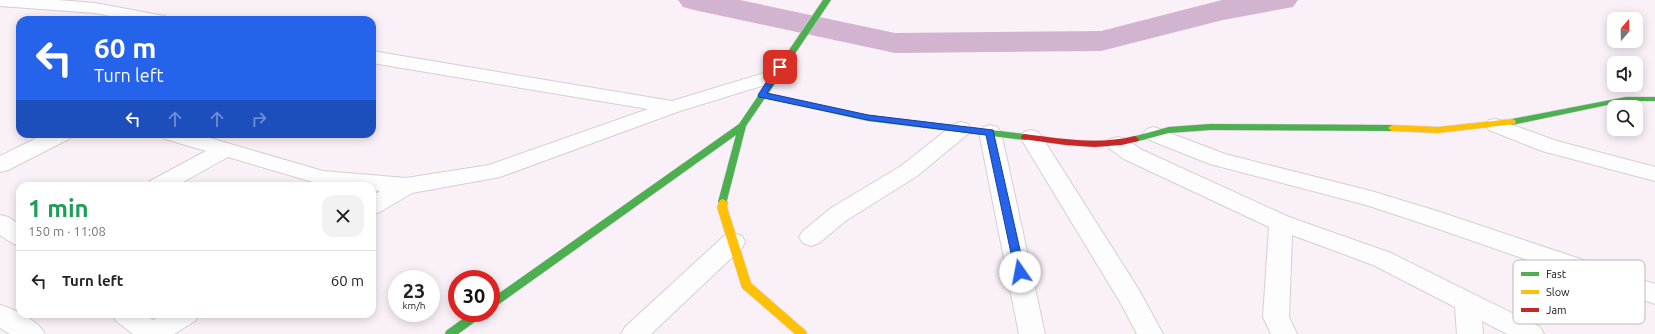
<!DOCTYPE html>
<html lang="en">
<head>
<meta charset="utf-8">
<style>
  body { margin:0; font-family:Ubuntu,sans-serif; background:#f2f2f2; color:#222; height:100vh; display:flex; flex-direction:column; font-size:15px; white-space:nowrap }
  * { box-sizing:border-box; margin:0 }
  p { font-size:13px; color:#767676 }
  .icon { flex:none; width:22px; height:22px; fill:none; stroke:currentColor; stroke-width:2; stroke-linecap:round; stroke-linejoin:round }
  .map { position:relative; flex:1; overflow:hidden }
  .panel { position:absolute; left:16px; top:182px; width:360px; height:136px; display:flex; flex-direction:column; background:#fff; border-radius:12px; box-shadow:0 2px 10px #0003 }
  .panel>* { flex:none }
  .top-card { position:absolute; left:16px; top:16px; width:360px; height:122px; border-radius:12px; box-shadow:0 2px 10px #0003; background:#2563eb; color:#fff; overflow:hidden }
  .needle { width:26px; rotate:20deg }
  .tools { position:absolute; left:1607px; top:12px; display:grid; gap:8px }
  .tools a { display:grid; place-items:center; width:36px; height:36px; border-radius:8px; background:#fff; box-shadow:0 2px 10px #0003; font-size:20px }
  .speed { position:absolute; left:388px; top:270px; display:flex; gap:8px; font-size:20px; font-weight:700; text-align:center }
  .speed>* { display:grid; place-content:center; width:52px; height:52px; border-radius:50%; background:#fff; box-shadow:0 2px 10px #0003; line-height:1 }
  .speed small { font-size:10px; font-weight:400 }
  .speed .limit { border:6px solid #d22; background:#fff; color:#111 }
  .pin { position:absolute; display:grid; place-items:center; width:34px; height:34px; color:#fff; margin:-17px; border-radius:8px; box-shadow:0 2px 6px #0006 }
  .me { position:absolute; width:44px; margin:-22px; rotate:348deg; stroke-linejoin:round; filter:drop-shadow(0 0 3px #0008) }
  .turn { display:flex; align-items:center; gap:14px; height:84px; padding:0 12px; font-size:18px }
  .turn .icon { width:52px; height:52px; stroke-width:2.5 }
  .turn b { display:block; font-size:28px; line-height:34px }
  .lanes { display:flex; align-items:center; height:38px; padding:0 12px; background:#0003; justify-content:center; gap:20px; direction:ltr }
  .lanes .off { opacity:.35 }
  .round { display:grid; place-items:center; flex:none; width:42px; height:42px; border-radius:12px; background:#f2f2f2 }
  .summary { display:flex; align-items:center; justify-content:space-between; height:68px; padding:0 12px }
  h1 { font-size:24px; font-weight:600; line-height:30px; color:#1e9e55 }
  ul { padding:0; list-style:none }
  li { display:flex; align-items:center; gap:12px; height:60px; padding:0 12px; border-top:1px solid #e0e0e0 }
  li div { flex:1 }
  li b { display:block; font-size:15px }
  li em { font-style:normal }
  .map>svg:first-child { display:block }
</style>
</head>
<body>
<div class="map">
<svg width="1655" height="334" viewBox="0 0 1655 334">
  <rect width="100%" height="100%" fill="#faf0f8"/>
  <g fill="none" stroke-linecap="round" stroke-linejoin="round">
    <path fill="#d3b4d0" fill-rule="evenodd" d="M 678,0 L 740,0 L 895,33 L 1101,31 L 1222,0 L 1298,0 L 1293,7 L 1223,20 L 1101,51 L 895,53 L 694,10 L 683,7 Z"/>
    <g stroke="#d7ced5" stroke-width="2">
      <g id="street">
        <path d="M 0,0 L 58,0 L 95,3 L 159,15 L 165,16 L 168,20 L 131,20 L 95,13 L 0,6 Z"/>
        <path d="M 372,51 L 672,101 L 774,70 L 781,72 L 784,76 L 781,80 L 680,111 L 500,177 L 412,193 L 380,212 L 372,214 L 372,196 L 380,191 L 372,190 L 372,186 L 323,185 L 228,157 L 176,186 L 147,186 L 150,181 L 206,151 L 165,139 L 161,134 L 196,134 L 323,171 L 406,178 L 489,165 L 648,109 L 372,63 Z"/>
        <path d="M 1496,119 L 1557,141 L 1655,167 L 1655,181 L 1542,151 L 1489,130 L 1486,125 L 1489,120 Z"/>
        <path d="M 961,122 L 968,124 L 971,129 L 968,134 L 917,176 L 847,220 L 819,243 L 811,246 L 803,243 L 799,237 L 803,231 L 831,208 L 901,166 L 954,124 Z"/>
        <path d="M 990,125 L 997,127 L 1001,132 L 1045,334 L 1019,334 L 979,132 L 983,127 Z"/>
        <path d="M 1154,127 L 1225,154 L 1371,191 L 1437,211 L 1655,284 L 1655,304 L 1421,223 L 1366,205 L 1210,164 L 1147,139 L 1143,134 L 1147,129 Z"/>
        <path d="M 1031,130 L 1038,132 L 1042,137 L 1139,290 L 1163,334 L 1137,334 L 1120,302 L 1020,137 L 1024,132 Z"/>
        <path d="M 45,134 L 73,134 L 69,139 L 8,170 L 0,172 L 0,156 Z"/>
        <path d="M 1118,137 L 1126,139 L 1140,149 L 1289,217 L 1391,253 L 1540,327 L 1544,334 L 1507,334 L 1482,321 L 1483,334 L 1457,334 L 1455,307 L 1373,265 L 1292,235 L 1289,317 L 1297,334 L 1271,334 L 1263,317 L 1269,227 L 1124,159 L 1110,149 L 1107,144 L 1110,139 Z"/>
        <path d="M 0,215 L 8,217 L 20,225 L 20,246 L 12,243 L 0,235 Z"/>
        <path d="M 733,233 L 742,236 L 745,242 L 742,248 L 651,334 L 621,334 L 625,327 L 724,236 Z"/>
        <path d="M 0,305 C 14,309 39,321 45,334 L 10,334 L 0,328 Z"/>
        <path d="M 112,314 L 144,314 L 153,320 L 164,314 L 199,314 L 195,321 L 174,334 L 133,334 L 116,321 Z"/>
      </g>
    </g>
    <g stroke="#d7ced5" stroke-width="1">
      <g id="fast">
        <path d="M 823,0 L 831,0 L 768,94 L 868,115 L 1025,134 L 1029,137 L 1028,139 L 1025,140 L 868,121 L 765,98 L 746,126 L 726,204 L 720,204 L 718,202 L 736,135 L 495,307 L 491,308 L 491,299 L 739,124 Z"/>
        <path d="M 1626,97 L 1655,97 L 1655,101 L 1626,101 L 1512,125 L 1508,122 L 1512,119 Z"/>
        <path d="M 1210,124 L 1392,125 L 1396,128 L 1392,131 L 1210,130 L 1169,133 L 1135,142 L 1131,139 L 1132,137 L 1169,127 Z"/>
        <path d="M 471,313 L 484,313 L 483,316 L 458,334 L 445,334 L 446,331 Z"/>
      </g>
    </g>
    <g stroke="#d7ced5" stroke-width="1">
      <g id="slow">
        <path d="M 1512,119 L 1515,120 L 1516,122 L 1515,124 L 1438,133 L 1392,131 L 1388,128 L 1392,125 L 1438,127 Z"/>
        <path d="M 723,199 L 728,202 L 727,207 L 751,283 L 806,331 L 807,334 L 795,334 L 742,288 L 717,207 L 720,200 Z"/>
      </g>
    </g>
    <g stroke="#d7ced5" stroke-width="1">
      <path id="jam" d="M 1025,134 C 1062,139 1098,145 1135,136 L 1139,139 L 1138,141 L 1122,145 L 1094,147 L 1066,145 L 1022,139 L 1021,137 L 1022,135 Z"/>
    </g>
    <use href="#street" fill="#fefdfe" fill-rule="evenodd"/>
    <use href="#fast" fill="#4caf50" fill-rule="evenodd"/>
    <use href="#slow" fill="#ffc107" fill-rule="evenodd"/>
    <use href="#jam" fill="#c62828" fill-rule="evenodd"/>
  </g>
  <path fill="#2563eb" stroke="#184099" d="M 780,65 L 784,67 L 767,93 L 868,115 L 993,130 L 1025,272 L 1024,274 L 1017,274 L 1015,272 L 986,135 L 868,120 L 759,97 L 758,95 L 776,67 Z"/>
  <rect x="1513" y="260" width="132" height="64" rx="6" fill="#fff" stroke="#bab7b9" stroke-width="1"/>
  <rect x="1521" y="272" width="18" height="4" fill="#4caf50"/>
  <rect x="1521" y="290" width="18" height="4" fill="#ffc107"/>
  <rect x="1521" y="308" width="18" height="4" fill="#c62828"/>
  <g font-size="11" fill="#181017">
    <text x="1546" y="278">Fast</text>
    <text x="1546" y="296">Slow</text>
    <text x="1546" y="314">Jam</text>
  </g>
</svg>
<div class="tools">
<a><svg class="needle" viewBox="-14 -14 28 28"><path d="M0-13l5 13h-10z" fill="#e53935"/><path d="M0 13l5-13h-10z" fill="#767676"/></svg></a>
<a><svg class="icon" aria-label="sound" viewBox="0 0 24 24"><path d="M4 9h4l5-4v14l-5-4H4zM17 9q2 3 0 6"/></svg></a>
<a><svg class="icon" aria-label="search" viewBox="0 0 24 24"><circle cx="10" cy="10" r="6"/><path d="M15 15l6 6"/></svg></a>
</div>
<div class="speed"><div>23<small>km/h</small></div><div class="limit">30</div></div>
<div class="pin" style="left:780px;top:67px;background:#d93025"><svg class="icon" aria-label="arrive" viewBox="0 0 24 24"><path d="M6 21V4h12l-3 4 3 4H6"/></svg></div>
<svg class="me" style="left:1020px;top:272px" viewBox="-20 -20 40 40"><circle r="19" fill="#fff"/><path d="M0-13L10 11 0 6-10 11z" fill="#2563eb"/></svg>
<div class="top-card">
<div class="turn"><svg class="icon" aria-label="left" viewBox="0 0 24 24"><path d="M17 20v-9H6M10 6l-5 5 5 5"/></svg><div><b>60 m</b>Turn left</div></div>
<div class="lanes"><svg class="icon" aria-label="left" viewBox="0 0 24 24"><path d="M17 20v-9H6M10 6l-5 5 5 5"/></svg><svg class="icon off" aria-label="ahead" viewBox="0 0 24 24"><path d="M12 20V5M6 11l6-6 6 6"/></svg><svg class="icon off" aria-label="ahead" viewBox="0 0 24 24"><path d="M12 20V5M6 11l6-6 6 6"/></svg><svg class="icon off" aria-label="right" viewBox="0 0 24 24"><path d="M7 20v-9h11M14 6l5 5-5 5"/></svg></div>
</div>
<section class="panel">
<div class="summary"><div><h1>1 min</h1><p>150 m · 11:08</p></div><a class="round"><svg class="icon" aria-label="close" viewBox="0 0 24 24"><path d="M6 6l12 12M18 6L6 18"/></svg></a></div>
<ul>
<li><svg class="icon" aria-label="left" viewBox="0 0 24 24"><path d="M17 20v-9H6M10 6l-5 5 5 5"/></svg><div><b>Turn left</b></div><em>60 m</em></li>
</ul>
</section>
</div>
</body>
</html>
